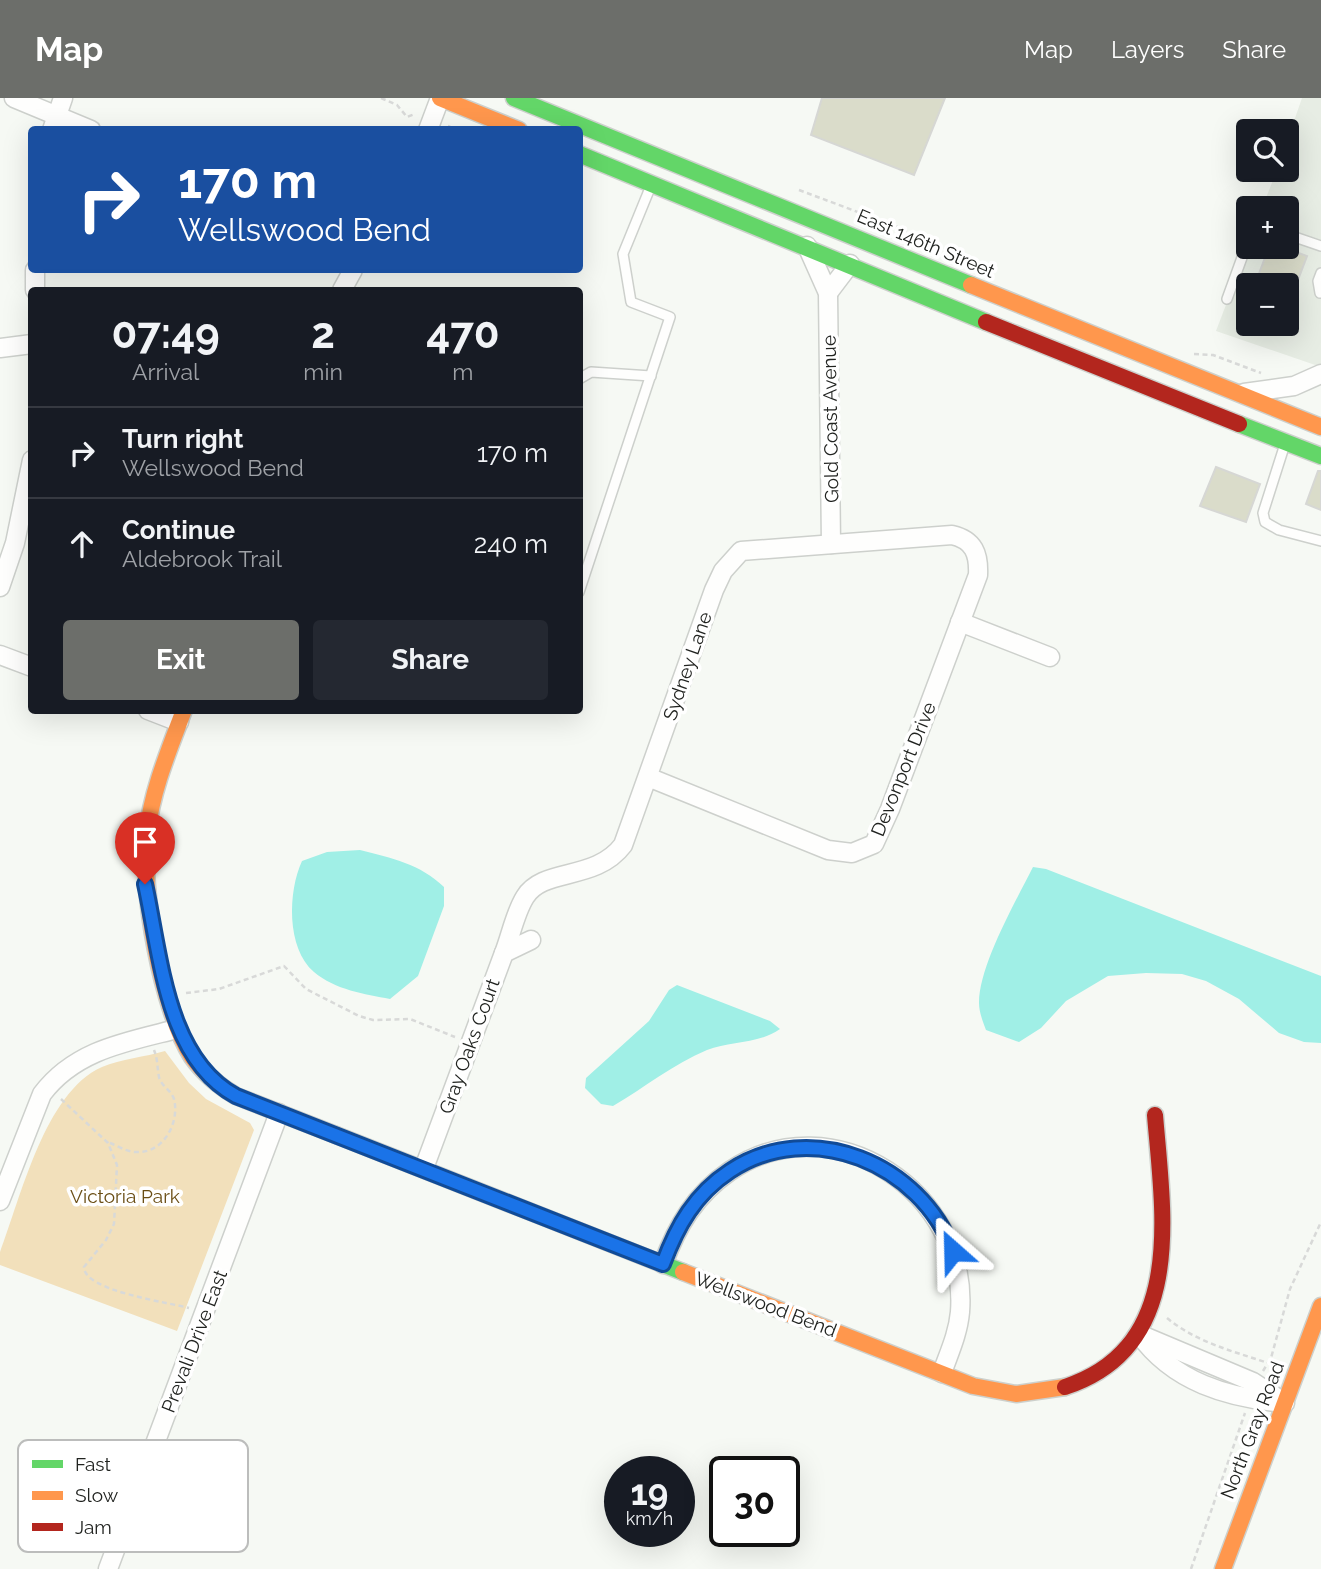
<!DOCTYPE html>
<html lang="en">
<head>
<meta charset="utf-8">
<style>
  body { margin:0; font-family:Raleway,sans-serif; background:#242831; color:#f1f3f6; height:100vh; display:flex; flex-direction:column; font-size:26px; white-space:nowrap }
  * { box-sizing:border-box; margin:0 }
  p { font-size:23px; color:#9ea1a6 }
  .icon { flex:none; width:38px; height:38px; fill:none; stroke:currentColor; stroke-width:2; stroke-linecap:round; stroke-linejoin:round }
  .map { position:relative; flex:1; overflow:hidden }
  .panel { position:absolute; left:28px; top:189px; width:555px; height:427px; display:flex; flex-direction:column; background:#171b24; border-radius:7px; box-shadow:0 7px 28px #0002 }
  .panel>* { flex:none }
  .banner { position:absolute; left:28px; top:28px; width:555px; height:147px; border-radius:7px; box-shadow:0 7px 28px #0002; background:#1a4fa0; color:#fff; overflow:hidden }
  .tools { position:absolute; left:1236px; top:21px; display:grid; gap:14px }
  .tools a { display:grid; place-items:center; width:63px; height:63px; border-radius:7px; background:#171b24; box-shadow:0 7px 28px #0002; font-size:35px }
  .speed { position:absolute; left:604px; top:1358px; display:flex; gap:14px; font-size:35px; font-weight:700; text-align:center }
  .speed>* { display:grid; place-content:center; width:91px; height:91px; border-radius:50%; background:#171b24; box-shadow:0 7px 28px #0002; line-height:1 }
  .speed small { font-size:18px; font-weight:400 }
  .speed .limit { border:4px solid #111; border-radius:10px; background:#fff; color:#111 }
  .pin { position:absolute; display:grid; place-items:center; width:60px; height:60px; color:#fff; margin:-72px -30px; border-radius:50% 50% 50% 0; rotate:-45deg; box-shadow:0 0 7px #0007 }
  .pin .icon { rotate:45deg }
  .me { position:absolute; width:77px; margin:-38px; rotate:335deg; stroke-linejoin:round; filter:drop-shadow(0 0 5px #0008) }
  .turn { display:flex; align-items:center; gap:24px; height:147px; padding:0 35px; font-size:32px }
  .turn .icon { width:91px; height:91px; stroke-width:2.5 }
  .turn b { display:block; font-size:49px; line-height:60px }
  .eta { display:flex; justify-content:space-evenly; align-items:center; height:119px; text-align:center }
  .eta b { font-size:42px; font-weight:700; line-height:49px }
  .cta { display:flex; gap:14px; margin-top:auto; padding:14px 35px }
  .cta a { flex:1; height:80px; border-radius:7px; background:#6c6e6a; color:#fff; font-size:28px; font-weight:700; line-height:80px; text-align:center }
  .cta a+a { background:#242831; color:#f1f3f6 }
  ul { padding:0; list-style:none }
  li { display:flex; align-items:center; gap:21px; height:91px; padding:0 35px; border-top:2px solid #363941 }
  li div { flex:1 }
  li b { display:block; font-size:26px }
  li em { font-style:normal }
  header { display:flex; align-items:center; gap:42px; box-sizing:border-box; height:98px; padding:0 35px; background:#6c6e6a; color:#fff }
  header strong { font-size:33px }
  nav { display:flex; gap:38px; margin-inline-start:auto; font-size:24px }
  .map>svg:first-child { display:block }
</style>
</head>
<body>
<header>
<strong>Map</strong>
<nav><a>Map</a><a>Layers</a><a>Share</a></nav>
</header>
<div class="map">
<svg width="1321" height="1471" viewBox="0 0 1321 1471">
  <rect width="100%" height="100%" fill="#f6f9f4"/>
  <path fill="#e7ede4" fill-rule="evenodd" d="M 1302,0 L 1321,0 L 1321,269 L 1216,233 L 1248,149 L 1286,149 L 1286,110 L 1262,110 L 1277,72 L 1286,72 L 1286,46 ZM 1248,187 L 1286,187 L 1286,226 L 1248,226 Z"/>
  <path fill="#f2e0bb" d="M 165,953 L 189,985 L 206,1001 L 250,1025 L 254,1032 L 177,1233 L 0,1167 L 0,1154 C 21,1099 45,994 102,969 C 121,961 145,959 165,953 Z"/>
  <g fill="#a0efe6">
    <path d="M 360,752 C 392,760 420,766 444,789 L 444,808 L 418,878 L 390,901 C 365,896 335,892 314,874 C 286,850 288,793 302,763 L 327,754 Z"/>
    <path d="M 1033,769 L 1046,771 L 1321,878 L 1321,945 L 1304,944 L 1279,935 L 1239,901 L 1206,883 L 1182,876 L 1146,875 L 1108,878 L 1066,903 L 1041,930 L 1019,944 L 986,932 C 983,924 979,914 979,905 C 979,867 1016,803 1033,769 Z"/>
    <path d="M 677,887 L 770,923 L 780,931 C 759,946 730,943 707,952 C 673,966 644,990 613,1008 L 601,1006 L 585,990 L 586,980 L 649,923 L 669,892 Z"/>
  </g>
  <g fill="#dadcca" stroke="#d6d7d4" stroke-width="2">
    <path d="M 822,0 L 945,0 L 914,77 L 811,37 Z"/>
    <path d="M 1286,143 L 1295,147 L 1293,153 L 1307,158 L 1287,211 L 1286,187 L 1266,187 L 1267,185 L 1257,181 L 1269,149 L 1286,149 Z"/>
    <path d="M 1216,369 L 1260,386 L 1246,424 L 1200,408 Z"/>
    <path d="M 1318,373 L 1321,373 L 1321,412 L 1306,406 Z"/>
  </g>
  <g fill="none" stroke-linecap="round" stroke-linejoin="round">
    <g stroke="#cdd0cc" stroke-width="12">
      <g id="lane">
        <path d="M 1286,136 L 1321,148"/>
        <path d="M 1320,195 L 1318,183 L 1321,175"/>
        <path d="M 1227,201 L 1248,143"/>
        <path d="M 579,281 L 591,274 L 651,278"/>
        <path d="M 1285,346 L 1263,415 L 1265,424 L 1279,432 L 1321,443"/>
        <path d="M 579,494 L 670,219 L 631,204 L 623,156 L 650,90"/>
      </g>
    </g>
    <g stroke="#cdd0cc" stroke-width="21">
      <g id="street">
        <path d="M 14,0 L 91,32"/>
        <path d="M 52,32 L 63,0"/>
        <path d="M 428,32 L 440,0"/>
        <path d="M 807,148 L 828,195 L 831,446"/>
        <path d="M 35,172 L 35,192"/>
        <path d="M 342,192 L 353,172"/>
        <path d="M 828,195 L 850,166"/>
        <path d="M 0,250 L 32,246"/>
        <path d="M 1244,295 L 1294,288 L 1321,276"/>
        <path d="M 0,489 L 15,445 L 32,362"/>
        <path d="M 960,524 L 1050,559"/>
        <path d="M 0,557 L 32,569"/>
        <path d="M 148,612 L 179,624"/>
        <path d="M 504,855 C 511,837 515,815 525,799 C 543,769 595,784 623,747 L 714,492 L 723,473 L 741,453 L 952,437 C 974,442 979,456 978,477 L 890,711 L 874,746 L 852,755 L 828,752 L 648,679"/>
        <path d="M 424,1070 L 504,855 L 531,842"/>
        <path d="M 0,1103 L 42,996 C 75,952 126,944 177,931"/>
        <path d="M 663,1166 C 677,1128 695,1097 730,1073 C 833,1003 969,1095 960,1214 C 958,1236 949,1255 942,1275"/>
        <path d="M 1139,1236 C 1173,1284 1228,1300 1285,1305"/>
        <path d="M 1139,1236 L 1253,1284 L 1282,1303"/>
        <path d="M 108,1471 L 279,1015"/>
      </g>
    </g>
    <g stroke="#cdd0cc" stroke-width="19">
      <g id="fast">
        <path d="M 514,0 L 971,187"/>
        <path d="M 579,56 L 986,224"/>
        <path d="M 1239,326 L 1321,358"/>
        <path d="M 336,1037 L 683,1174"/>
      </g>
    </g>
    <g stroke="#cdd0cc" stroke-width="19">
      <g id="slow">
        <path d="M 440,0 L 519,32"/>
        <path d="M 971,187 L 1321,329"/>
        <path d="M 184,612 C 169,652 152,692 147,735 C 140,790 162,913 192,959 C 204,976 219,988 236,998 L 336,1037"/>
        <path d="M 683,1174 L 973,1288 L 1016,1296 L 1065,1289"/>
        <path d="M 1223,1471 L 1321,1208"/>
      </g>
    </g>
    <g stroke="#cdd0cc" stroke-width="19">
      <g id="jam">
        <path d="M 986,224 L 1239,326"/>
        <path d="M 1065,1289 C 1187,1249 1163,1116 1155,1017"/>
      </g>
    </g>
    <g stroke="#d8d9d8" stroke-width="2.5" stroke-dasharray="5 3.5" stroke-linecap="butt">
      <path d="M 381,0 L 397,7 L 407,19 L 415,16"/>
      <path d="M 448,28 L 457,32"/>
      <path d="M 799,92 L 903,131 L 921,143"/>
      <path d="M 1194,256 L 1213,257 L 1261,275"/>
      <path d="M 186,895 L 219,891 L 284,868 L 306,891 L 359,918 L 373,922 L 410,921 L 455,939"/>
      <path d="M 61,1001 L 108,1045 L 117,1067 L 114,1126 L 106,1142 L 84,1169 C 84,1193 167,1204 189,1210"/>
      <path d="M 110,1045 C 118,1048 127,1054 136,1054 C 163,1056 180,1025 174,1001 C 171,992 161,988 159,979 C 157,969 158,962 154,952"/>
      <path d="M 1167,1220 C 1196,1244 1232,1253 1268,1265"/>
      <path d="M 1263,1273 L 1271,1260 L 1290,1191 L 1321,1124"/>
      <path d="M 1191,1471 L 1245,1315"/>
    </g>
    <use href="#lane" stroke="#fefefd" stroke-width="9"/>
    <use href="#street" stroke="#fefefd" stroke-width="18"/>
    <use href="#fast" stroke="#63d668" stroke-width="16"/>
    <use href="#slow" stroke="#ff974d" stroke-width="16"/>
    <use href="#jam" stroke="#b3261e" stroke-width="16"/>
  </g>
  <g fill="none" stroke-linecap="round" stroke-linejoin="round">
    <g stroke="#114b97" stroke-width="18">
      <path id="route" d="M 145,786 C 161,858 166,960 236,998 L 663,1166 C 677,1128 695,1096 730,1073 C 811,1019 921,1066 953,1153"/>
    </g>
    <use href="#route" stroke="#1a73e8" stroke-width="12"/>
  </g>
  <g text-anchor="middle" stroke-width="7" stroke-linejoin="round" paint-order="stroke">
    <g font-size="19" fill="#212320" stroke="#fff">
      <text transform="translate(926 145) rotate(23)" y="7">East 146th Street</text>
      <text transform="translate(830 321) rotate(-91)" y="7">Gold Coast Avenue</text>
      <text transform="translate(687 568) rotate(-71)" y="7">Sydney Lane</text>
      <text transform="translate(903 671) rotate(-68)" y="7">Devonport Drive</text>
      <text transform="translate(469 948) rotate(-70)" y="7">Gray Oaks Court</text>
      <text transform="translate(766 1206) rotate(21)" y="7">Wellswood Bend</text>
      <text transform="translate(194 1243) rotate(-69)" y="7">Prevali Drive East</text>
      <text transform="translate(1252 1332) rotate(-69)" y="7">North Gray Road</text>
    </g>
    <g font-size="19" fill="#6a4e15" stroke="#fff">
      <text x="125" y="1105">Victoria Park</text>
    </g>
  </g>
  <rect x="18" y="1342" width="230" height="112" rx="10" fill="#fff" stroke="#bcbdbc" stroke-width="2"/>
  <rect x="32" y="1362" width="31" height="8" fill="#63d668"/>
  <rect x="32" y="1393" width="31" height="9" fill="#ff974d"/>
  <rect x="32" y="1425" width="31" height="8" fill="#b3261e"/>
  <g font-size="19" fill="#212320">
    <text x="75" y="1373">Fast</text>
    <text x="75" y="1404">Slow</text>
    <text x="75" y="1436">Jam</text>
  </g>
</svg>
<div class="tools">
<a><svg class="icon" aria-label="search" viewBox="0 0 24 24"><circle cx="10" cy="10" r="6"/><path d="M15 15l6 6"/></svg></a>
<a>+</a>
<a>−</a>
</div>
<div class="speed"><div>19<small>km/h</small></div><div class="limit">30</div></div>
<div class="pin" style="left:145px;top:786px;background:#d93025"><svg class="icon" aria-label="arrive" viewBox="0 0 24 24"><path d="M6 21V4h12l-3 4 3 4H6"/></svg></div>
<svg class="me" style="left:953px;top:1153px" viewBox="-20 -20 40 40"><path d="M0-17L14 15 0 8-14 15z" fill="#1a73e8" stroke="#fff" stroke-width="4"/></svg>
<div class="banner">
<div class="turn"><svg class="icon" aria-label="right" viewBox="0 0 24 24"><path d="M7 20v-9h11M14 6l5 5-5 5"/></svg><div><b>170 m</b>Wellswood Bend</div></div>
</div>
<section class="panel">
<div class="eta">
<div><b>07:49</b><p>Arrival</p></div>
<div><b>2</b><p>min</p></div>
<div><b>470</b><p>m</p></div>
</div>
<ul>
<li><svg class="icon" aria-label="right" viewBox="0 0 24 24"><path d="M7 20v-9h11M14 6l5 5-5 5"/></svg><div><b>Turn right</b><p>Wellswood Bend</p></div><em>170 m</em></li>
<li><svg class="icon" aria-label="ahead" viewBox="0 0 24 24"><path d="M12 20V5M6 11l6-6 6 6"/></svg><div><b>Continue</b><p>Aldebrook Trail</p></div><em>240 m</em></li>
</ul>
<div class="cta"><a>Exit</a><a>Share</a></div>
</section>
</div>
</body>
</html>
